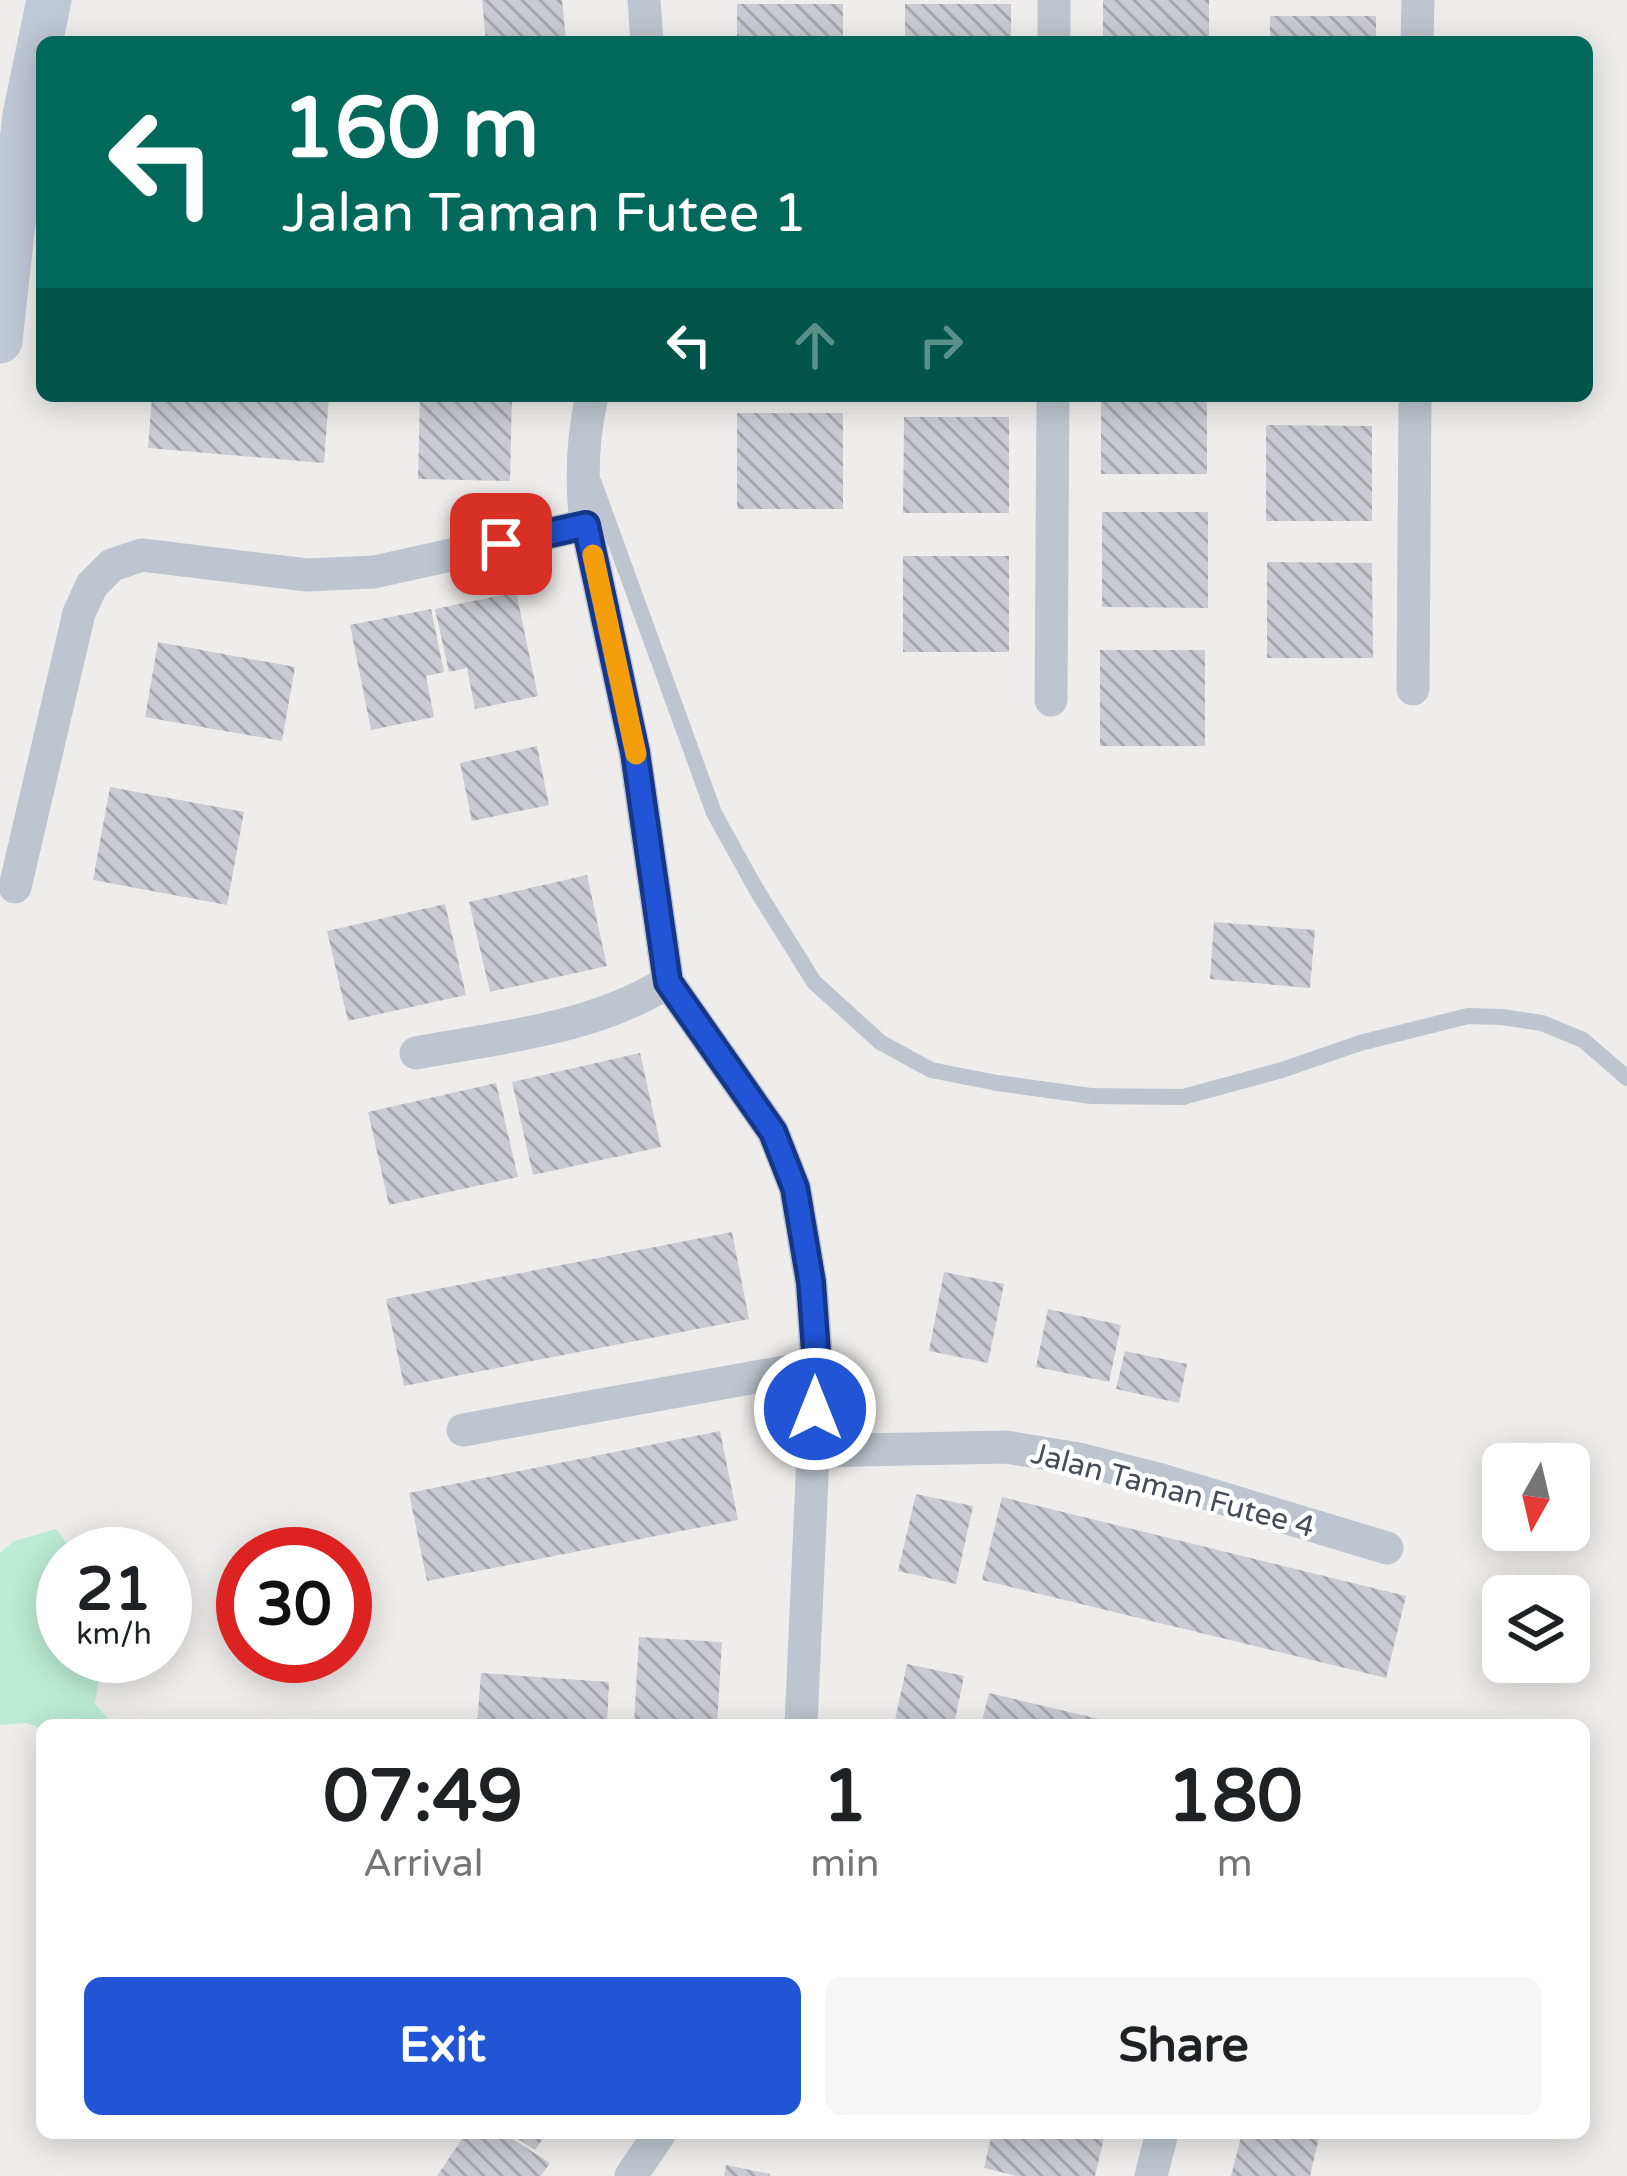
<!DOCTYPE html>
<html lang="en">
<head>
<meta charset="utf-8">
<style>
  body { margin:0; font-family:"Varela Round",sans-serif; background:#f6f6f6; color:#202124; height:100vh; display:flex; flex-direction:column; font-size:45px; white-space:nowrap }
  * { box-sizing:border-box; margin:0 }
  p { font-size:39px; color:#757577 }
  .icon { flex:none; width:66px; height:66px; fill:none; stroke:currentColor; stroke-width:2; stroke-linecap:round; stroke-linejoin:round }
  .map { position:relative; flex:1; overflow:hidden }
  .panel { position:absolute; left:36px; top:1719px; width:1554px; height:420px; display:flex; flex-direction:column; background:#fff; border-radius:18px; box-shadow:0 6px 30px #0003 }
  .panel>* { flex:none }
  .guide { position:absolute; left:36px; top:36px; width:1557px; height:366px; border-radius:18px; box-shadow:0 6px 30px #0003; background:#00695c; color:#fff; overflow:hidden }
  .needle { width:78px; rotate:188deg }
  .tools { position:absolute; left:1482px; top:1443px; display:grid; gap:24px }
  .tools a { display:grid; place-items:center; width:108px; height:108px; border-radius:18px; background:#fff; box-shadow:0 6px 30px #0003; font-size:60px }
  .speed { position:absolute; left:36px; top:1527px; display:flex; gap:24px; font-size:60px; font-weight:700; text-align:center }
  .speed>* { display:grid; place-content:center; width:156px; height:156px; border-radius:50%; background:#fff; box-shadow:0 6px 30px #0003; line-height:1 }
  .speed small { font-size:30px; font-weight:400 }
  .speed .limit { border:18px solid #d22; background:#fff; color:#111 }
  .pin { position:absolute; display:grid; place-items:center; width:102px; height:102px; color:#fff; margin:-51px; border-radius:24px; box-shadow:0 6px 18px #0006 }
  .me { position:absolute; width:132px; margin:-66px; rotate:0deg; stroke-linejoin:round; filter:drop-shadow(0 0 9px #0008) }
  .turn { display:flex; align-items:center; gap:42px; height:252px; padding:0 48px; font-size:54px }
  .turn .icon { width:156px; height:156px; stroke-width:2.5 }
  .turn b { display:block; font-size:84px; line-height:102px }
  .lanes { display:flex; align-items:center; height:114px; padding:0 48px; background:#0003; justify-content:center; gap:60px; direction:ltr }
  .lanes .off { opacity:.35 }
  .eta { display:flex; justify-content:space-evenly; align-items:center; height:204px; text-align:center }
  .eta b { font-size:72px; font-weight:700; line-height:84px }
  .button { display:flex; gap:24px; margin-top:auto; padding:24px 48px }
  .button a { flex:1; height:138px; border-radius:18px; background:#2155d5; color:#fff; font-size:48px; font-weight:700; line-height:138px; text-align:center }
  .button a+a { background:#f6f6f6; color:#202124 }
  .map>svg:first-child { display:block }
</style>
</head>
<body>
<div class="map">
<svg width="1627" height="2176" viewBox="0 0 1627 2176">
  <defs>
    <pattern id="building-back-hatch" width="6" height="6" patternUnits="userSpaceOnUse" patternTransform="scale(3)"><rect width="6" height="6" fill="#cacbd2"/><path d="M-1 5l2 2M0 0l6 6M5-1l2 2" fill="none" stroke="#a6a7ad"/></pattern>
  </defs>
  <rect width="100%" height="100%" fill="#efedec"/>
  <path fill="#bcecd5" d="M 56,1529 L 72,1550 L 104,1548 L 115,1554 L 63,1554 L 63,1656 L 78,1656 L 75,1670 L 99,1678 L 95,1704 L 112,1723 L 42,1725 L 42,1729 L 27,1723 L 0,1725 L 0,1553 L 14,1541 Z"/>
  <g fill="url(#building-back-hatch)">
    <path d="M 482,0 L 562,0 L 566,40 L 486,42 Z"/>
    <rect x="1103" y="0" width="106" height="42"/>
    <rect x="737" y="4" width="106" height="38"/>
    <rect x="905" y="4" width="106" height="38"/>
    <rect x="1270" y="16" width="106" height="26"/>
    <path d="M 152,396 L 329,396 L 324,463 L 148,448 Z"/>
    <path d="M 420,396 L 512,396 L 510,481 L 418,479 Z"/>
    <rect x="1101" y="396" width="106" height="78"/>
    <rect x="737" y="413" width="106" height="96"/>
    <path d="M 904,417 L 1009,417 L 1009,513 L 903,513 Z"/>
    <path d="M 1266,425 L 1372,426 L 1372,521 L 1266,521 Z"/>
    <path d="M 1102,512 L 1208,512 L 1208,608 L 1102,607 Z"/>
    <rect x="903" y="556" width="106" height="96"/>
    <path d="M 1267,562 L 1372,563 L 1373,658 L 1267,658 Z"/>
    <path d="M 516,592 L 538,696 L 475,709 L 467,668 L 449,672 L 435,609 Z"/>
    <path d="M 431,609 L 444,672 L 426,676 L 434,717 L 371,730 L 350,625 Z"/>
    <path d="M 158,642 L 295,667 L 282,741 L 145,717 Z"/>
    <rect x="1100" y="650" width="105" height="96"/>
    <path d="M 537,746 L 549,805 L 472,821 L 460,763 Z"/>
    <path d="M 110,787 L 244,812 L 227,905 L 93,880 Z"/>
    <path d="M 587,875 L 607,966 L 490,992 L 469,902 Z"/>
    <path d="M 445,904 L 466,995 L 348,1021 L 327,931 Z"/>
    <path d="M 1214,922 L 1315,930 L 1310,988 L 1210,979 Z"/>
    <path d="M 640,1053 L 661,1147 L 533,1175 L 512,1082 Z"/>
    <path d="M 496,1083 L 518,1177 L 389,1205 L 368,1112 Z"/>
    <path d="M 732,1232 L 749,1319 L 404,1386 L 386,1299 Z"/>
    <path d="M 944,1272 L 1004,1284 L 988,1363 L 929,1351 Z"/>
    <path d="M 1048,1309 L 1121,1325 L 1109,1382 L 1036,1367 Z"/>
    <path d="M 1125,1351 L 1187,1364 L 1179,1403 L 1116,1389 Z"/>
    <path d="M 720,1431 L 738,1520 L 427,1581 L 409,1493 Z"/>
    <path d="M 916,1494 L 973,1506 L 956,1584 L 898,1571 Z"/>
    <path d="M 1002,1497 L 1406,1596 L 1386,1678 L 982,1580 Z"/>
    <path d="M 639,1637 L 722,1642 L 717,1725 L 634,1725 Z"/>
    <path d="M 907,1664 L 964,1676 L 954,1725 L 894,1725 Z"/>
    <path d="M 481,1673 L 609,1682 L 607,1725 L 477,1725 Z"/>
    <path d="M 989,1693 L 1116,1723 L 1116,1725 L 981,1725 Z"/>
    <path d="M 466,2133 L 503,2133 L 550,2163 L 541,2176 L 437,2176 Z"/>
    <path d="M 509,2133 L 547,2133 L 535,2150 Z"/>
    <path d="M 992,2133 L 1105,2133 L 1095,2176 L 1017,2176 L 984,2168 Z"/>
    <path d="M 1242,2133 L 1320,2133 L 1310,2176 L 1231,2176 Z"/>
    <path d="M 726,2165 L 770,2174 L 770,2176 L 724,2176 Z"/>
  </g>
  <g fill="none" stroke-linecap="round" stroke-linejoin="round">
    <path stroke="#bec5ce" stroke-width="16" d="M 594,483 L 714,813 L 756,889 L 814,982 L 880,1042 L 931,1070 L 997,1083 L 1091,1096 L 1183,1097 L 1282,1070 L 1360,1043 L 1468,1016 L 1502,1017 L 1542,1023 L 1583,1040 L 1627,1078"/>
    <g stroke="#bec5ce" stroke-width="33">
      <path d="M 644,0 L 647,42"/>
      <path d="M 1054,42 L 1054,0"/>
      <path d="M 1417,42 L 1418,0"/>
      <path d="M 592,396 C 582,439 581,481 586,525 L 635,753 L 668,982 L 773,1132 L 795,1188 L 811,1283 L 817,1366 L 801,1725"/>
      <path d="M 1413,689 L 1415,396"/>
      <path d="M 1051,700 L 1053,396"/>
      <path d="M 15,887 L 79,613 L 92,585 L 112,565 L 142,555 L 307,575 L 374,572 L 586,525"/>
      <path d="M 416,1053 C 501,1037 593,1029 668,982"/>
      <path d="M 463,1430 L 817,1366"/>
      <path d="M 813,1451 L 1006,1447 L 1079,1459 L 1165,1481 L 1387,1548"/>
      <path d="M 631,2176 L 660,2133"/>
      <path d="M 1151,2176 L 1162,2133"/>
    </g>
    <path stroke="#c0c7d5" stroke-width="45" d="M 0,341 L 25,115 L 49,0"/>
  </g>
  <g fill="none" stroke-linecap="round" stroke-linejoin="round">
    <g stroke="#15378a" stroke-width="30">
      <path id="route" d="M 501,544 L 586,525 L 635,752 L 668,982 L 773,1132 L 795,1188 L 811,1282 L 817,1366 L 815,1409"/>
    </g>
    <use href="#route" stroke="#2155d5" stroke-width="21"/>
    <path stroke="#f59e0b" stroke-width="21" d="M 593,555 L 636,754"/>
  </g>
  <g text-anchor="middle" stroke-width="9" stroke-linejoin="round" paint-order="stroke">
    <g font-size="30" fill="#464d59" stroke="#fff">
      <text transform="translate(1173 1490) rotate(15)" y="10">Jalan Taman Futee 4</text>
    </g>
  </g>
</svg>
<div class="tools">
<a><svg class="needle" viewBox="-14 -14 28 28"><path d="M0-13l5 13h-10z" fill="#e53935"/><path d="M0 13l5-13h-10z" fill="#757577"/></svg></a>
<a><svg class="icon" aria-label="layers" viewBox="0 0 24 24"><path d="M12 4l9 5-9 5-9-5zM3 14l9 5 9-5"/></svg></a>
</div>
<div class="speed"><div>21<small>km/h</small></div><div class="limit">30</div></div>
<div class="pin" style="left:501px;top:544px;background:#d93025"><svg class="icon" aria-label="arrive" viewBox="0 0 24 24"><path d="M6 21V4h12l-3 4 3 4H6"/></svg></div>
<svg class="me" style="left:815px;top:1409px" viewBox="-20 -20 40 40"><circle r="17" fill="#2155d5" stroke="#fff" stroke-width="3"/><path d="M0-11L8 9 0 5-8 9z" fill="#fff"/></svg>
<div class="guide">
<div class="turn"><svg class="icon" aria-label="left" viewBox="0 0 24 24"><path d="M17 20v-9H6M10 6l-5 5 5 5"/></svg><div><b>160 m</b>Jalan Taman Futee 1</div></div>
<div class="lanes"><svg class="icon" aria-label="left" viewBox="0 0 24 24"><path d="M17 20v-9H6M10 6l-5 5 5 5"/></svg><svg class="icon off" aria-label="ahead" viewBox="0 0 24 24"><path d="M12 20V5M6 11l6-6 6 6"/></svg><svg class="icon off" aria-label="right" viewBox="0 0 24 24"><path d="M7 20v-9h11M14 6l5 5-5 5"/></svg></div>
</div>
<section class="panel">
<div class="eta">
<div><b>07:49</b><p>Arrival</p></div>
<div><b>1</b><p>min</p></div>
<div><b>180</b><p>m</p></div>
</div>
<div class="button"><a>Exit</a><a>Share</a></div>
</section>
</div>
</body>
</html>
